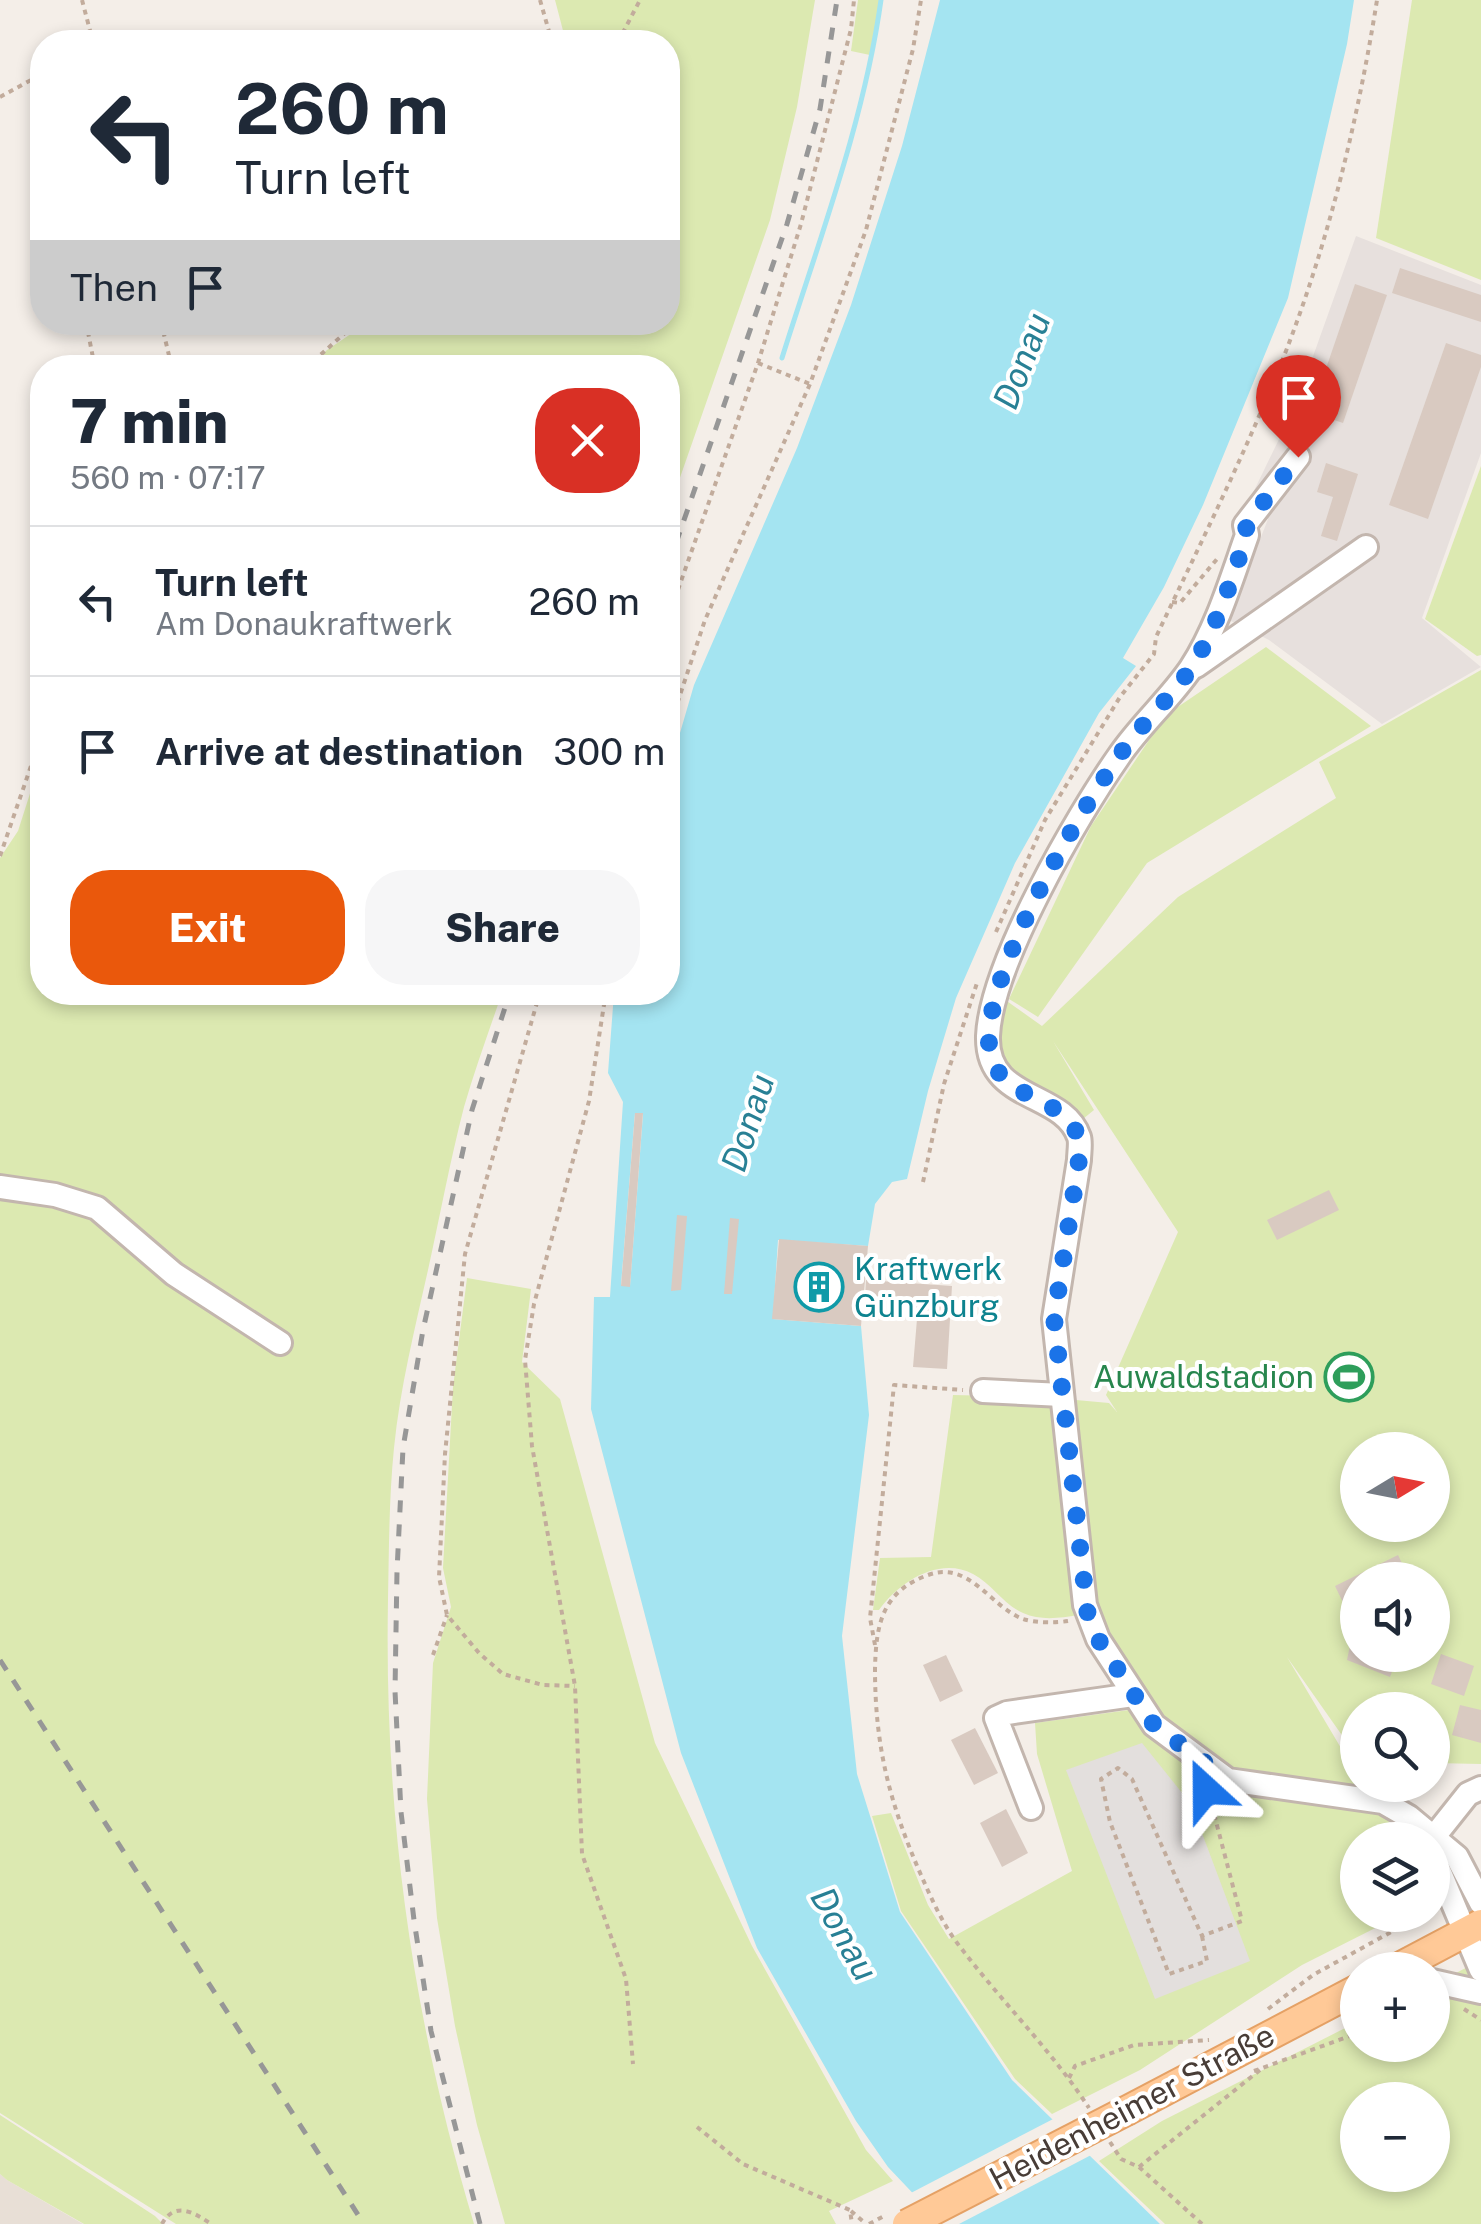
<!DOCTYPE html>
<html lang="en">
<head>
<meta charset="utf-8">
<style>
  body { margin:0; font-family:"Public Sans",sans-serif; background:#f6f6f7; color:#1f2937; height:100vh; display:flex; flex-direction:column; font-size:38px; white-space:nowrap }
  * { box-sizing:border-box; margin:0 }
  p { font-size:32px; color:#747a83 }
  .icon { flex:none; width:55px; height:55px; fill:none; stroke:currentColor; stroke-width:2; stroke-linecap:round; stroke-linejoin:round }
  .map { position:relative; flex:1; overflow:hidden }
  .panel { position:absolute; left:30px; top:355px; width:650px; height:650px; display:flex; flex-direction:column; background:#fff; border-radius:40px; box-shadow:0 5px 15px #0003 }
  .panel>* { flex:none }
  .hud { position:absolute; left:30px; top:30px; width:650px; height:305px; border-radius:40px; box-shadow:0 5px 15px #0003; background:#fff; color:#1f2937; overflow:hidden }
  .needle { width:65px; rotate:80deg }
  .fabs { position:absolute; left:1340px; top:1432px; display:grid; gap:20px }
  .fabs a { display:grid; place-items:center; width:110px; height:110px; border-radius:50%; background:#fff; box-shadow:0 5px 15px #0003; font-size:50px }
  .pin { position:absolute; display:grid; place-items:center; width:85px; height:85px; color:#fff; margin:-102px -42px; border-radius:50% 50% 50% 0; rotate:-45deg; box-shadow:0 0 10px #0007 }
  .pin .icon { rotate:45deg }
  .me { position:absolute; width:110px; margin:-55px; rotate:336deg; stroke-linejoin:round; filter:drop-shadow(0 0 8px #0008) }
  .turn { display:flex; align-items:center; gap:35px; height:210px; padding:0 40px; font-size:45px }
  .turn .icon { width:130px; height:130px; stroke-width:2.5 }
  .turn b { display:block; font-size:70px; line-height:85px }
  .then { display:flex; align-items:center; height:95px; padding:0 40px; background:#0003; gap:20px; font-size:38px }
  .round { display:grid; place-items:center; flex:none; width:105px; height:105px; border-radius:40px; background:#f6f6f7 }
  .overview { display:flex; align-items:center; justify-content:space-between; height:170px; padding:0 40px }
  h1 { font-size:60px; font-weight:800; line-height:75px }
  .action { display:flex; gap:20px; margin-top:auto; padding:20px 40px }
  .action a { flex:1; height:115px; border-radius:40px; background:#ea580c; color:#fff; font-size:40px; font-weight:800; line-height:115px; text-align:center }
  .action a+a { background:#f6f6f7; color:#1f2937 }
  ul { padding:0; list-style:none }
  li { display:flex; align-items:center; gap:30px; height:150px; padding:0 40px; border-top:2px solid #e0e1e3 }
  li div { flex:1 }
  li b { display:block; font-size:38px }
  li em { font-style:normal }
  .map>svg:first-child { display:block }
</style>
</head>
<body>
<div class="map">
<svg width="1481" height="2224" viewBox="0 0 1481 2224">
  <rect width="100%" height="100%" fill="#f4eee8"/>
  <path fill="#e8dfd6" d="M 0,2174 L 7,2180 L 83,2224 L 0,2224 Z"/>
  <path fill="#e7e0dd" d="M 1356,236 L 1481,285 L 1481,453 L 1422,618 L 1481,667 L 1382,724 L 1269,640 L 1229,620 L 1268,519 L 1250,499 L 1296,404 Z"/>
  <g fill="#dce9b1" fill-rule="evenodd">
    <path d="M 555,0 L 815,0 L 797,107 L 770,220 L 668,512 L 668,368 L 309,367 L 327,350 L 367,323 L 668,322 L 668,42 L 566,42 Z"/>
    <path d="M 858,0 L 882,0 L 870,55 L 851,51 Z"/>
    <path d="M 1412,0 L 1481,0 L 1481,280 L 1376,238 Z"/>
    <path d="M 1481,466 L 1481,655 L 1477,656 L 1425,619 Z"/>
    <path d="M 1266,647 L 1371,726 L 1147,863 L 1038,1017 L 1009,999 L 1091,826 L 1166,715 Z"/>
    <path d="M 1481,670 L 1481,1764 L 1433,1763 L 1432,1710 L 1358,1710 L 1357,1752 L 1353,1751 L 1287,1657 L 1357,1775 L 1358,1785 L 1363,1785 L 1402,1840 L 1358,1840 L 1358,1915 L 1401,1915 L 1302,1965 L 1140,2070 L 1052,2114 L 1015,2079 L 901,1911 L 872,1816 L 891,1813 L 928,1905 L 949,1939 L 1072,1871 L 1037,1754 L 1035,1723 L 1136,1709 L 1093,1610 L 1076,1400 L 1109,1403 L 1117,1412 L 1106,1395 L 1178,1232 L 1053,1041 L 1094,1110 L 1078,1123 C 1043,1101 998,1078 998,1030 C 998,1021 1002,1009 1004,999 L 1042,1026 L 1178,897 L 1336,798 L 1319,762 ZM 1358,1450 L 1432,1450 L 1432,1525 L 1358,1525 ZM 1358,1580 L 1432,1580 L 1432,1655 L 1358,1655 Z"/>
    <path d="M 42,756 L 42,992 L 502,993 C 489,1031 475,1069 464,1107 C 450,1161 440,1216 428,1270 C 415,1328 400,1388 394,1448 C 389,1497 389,1549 388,1599 C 384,1816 412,2016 474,2224 L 176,2224 L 0,2113 L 0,858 L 18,831 Z"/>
    <path d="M 467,1278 L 531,1289 L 522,1362 L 560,1399 L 655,1743 L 752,1946 L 866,2150 L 893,2181 L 829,2211 L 836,2224 L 505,2224 L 477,2125 L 455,2026 L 437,1918 L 427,1799 L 433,1663 L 451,1607 L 443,1568 L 453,1387 Z"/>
    <path d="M 953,1395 L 1044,1397 L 1059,1406 L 1078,1615 C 1060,1618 1041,1621 1023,1613 C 1004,1605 992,1584 973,1574 C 939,1556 899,1582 879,1610 L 873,1610 L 880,1558 L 931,1557 Z"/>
    <path d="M 1481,1960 L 1481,2224 L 1165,2224 L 1099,2161 L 1162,2121 L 1357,2022 L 1358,2045 L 1432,2045 L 1433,1985 ZM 1358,2100 L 1432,2100 L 1432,2175 L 1358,2175 Z"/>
    <path d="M 0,2115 L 155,2216 L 163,2224 L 84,2224 L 7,2180 L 0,2174 Z"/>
  </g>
  <path fill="#e3dfdd" d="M 1142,1743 L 1191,1804 L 1250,1961 L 1155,1999 L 1066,1770 Z"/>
  <path fill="#a4e4f1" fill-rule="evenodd" d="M 940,0 L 1354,0 L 1347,44 L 1288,298 L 1203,505 L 1164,587 L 1123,658 L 1136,666 L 1099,713 L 1015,863 L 956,998 L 928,1091 L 907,1179 L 892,1182 L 875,1204 L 868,1246 L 778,1240 L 773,1319 L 861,1326 L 869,1415 L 842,1636 L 857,1774 L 900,1912 L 1012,2080 L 1160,2224 L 942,2224 L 888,2167 L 856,2121 L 757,1948 L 681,1753 L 591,1409 L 594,1297 L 610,1297 L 623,1102 L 608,1073 L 614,993 L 668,992 L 668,774 L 694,685 L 797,448 L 851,305 L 902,146 ZM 635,1113 L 643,1114 L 630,1286 L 621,1285 Z"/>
  <path fill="#f4eee8" d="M 1057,2117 L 1095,2153 L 959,2224 L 935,2224 L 907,2195 Z"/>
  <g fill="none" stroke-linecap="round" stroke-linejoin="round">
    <path stroke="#a4e4f1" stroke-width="5" d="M 782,358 C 819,240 864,122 881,0"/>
  </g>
  <g fill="#d9cac1">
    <path d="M 1400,268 L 1481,295 L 1481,322 L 1392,293 Z"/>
    <path d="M 1355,284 L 1387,295 L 1343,423 L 1311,412 Z"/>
    <path d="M 1446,343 L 1481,355 L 1481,367 L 1428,519 L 1389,505 Z"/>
    <path d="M 1326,463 L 1358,474 L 1337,541 L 1321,536 L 1333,497 L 1317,492 Z"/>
    <path d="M 635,1113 L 643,1113 L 630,1287 L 621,1286 Z"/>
    <path d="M 1329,1190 L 1339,1210 L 1277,1240 L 1267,1220 Z"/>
    <path d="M 677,1215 L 687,1216 L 681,1290 L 671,1291 Z"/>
    <path d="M 730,1218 L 739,1219 L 732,1294 L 724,1294 Z"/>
    <path d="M 779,1239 L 868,1246 L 861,1326 L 772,1319 Z"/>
    <path d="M 866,1280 L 952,1286 L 947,1369 L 913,1367 L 917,1319 L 864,1316 Z"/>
    <path d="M 1398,1555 L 1410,1580 L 1358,1580 L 1358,1655 L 1398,1655 L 1390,1677 L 1347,1660 L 1354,1625 L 1335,1586 Z"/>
    <path d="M 1441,1654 L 1474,1666 L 1464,1696 L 1431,1684 Z"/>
    <path d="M 946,1655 L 963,1691 L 940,1702 L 923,1665 Z"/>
    <path d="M 1460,1705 L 1481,1710 L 1481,1743 L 1452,1735 Z"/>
    <path d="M 975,1728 L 998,1773 L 974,1785 L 951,1740 Z"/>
    <path d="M 1006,1809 L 1028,1853 L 1002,1867 L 980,1823 Z"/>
  </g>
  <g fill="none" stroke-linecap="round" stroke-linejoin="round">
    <g stroke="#c3b6ae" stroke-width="28">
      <g id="minor">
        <path d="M 1298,457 L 1245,525 L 1247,535 C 1231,580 1217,628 1191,668 C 1170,699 1140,725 1119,756 C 1077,816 991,964 988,1036 C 986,1103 1063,1090 1079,1137 C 1081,1143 1079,1153 1079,1160 L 1054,1319 L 1085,1605 L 1098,1639 L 1154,1725 L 1228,1780 L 1383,1802 L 1409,1817 L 1457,1857 L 1481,1903"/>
        <path d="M 1196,666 L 1366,547"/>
        <path d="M 0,1187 L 55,1195 L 97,1208 L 174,1274 L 280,1343"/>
        <path d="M 983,1391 L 1062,1395"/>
        <path d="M 1031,1808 L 996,1718 L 1007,1713 L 1133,1695"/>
        <path d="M 1433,1838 L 1436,1863 L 1481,1970"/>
        <path d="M 1433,1838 L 1468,1794 L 1481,1788"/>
        <path d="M 1432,1981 L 1481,1992"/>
      </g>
    </g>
    <g stroke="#e5a165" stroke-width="32">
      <g id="major">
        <path d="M 1394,1970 L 1481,1924"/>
        <path d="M 1128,2110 L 1358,1989"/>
      </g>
    </g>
    <g stroke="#c2ac9c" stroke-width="4" stroke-dasharray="5 5" stroke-linecap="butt">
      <path d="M 82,0 L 93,42"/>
      <path d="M 540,0 L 552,42"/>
      <path d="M 618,42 L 640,0"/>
      <path d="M 0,97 L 42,74"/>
      <path d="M 86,322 L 95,368"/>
      <path d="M 161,322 L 172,368"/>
      <path d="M 758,363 L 810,384"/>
      <path d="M 306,368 L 357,322"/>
      <path d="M 1172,602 L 1180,603 L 1217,559"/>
      <path d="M 668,618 L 758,363 L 801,224 L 851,29 L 854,0"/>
      <path d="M 668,731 L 705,620 L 810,384 L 866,230 L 913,49 L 921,0"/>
      <path d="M 0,856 L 42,734"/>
      <path d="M 996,932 L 1045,820 L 1120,697 L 1154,654 L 1156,637 C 1195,555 1236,472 1271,388 C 1323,265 1356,132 1377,0"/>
      <path d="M 540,992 L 465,1254 L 445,1454 L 439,1577 L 447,1615 L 479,1653 L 503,1674 L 543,1685 L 575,1686"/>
      <path d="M 606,992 L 589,1101 L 534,1304 L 525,1360 L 532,1446 L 575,1686 L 582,1854 L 626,1979 L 633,2064"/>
      <path d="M 923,1182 L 944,1084 L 977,983"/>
      <path d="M 1068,1621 C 1056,1623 1035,1623 1023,1619 C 991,1607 970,1562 931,1574 C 882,1590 876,1624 875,1669 C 875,1748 890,1804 921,1875 C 932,1900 944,1927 961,1948 C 1002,2002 1052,2051 1089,2108"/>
      <path d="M 875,1645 L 870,1618 L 894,1385 L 963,1390"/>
      <path d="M 433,1655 L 447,1615"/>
      <path d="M 1202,1936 L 1207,1961 L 1169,1974 L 1110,1822 L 1101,1779 L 1118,1768 L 1132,1779 L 1202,1936 L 1242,1921 L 1207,1787"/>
      <path d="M 1268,2009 L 1313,1975 L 1422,1915"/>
      <path d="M 1464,2009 L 1481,2020"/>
      <path d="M 1254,2071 L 1358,2033"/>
      <path d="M 1069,2078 L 1075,2066 L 1134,2045 L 1209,2040"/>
      <path d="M 697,2127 L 743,2164 L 850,2210 L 852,2224"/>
      <path d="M 1110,2142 L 1121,2159 L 1139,2167 L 1202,2224"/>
      <path d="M 1139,2167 L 1260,2070"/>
      <path d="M 851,2211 L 866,2224"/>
      <path d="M 162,2224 C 174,2201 194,2212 211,2224"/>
    </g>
    <use href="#minor" stroke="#fff" stroke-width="22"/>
    <use href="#major" stroke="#ffc997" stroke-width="28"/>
    <g stroke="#979797" stroke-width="5" stroke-dasharray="12 12" stroke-linecap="butt">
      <path d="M 668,566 L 787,224 L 820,109 L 837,0"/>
      <path d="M 0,1660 L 364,2224"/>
      <path d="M 480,2224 L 431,2031 L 414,1920 L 401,1812 L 395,1691 L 397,1571 L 403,1448 L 423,1330 L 472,1110 L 510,992"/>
    </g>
    <g stroke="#e5a165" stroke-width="32" stroke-linecap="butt">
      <path id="major-bridge" d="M 907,2224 L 1128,2110"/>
    </g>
    <path stroke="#c2ac9c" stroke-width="4" stroke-dasharray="5 5" stroke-linecap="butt" d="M 869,2224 L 884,2216"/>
    <use href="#major-bridge" stroke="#ffc997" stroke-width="28"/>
  </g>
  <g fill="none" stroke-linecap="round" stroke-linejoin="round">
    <path stroke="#1a73e8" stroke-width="18" stroke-dasharray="0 32.4" d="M 1206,1790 L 1212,1768 L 1154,1725 L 1098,1639 L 1088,1617 L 1054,1318 L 1079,1160 C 1079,1153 1081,1143 1078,1137 C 1063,1090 986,1103 989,1036 C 991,964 1076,817 1119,756 C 1140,725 1170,699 1191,668 C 1217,628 1231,580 1247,535 L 1246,525 L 1298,457"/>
  </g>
  <defs>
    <g id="building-ring" transform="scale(2.5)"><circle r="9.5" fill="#fff" stroke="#0f9aa8" stroke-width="1.5"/><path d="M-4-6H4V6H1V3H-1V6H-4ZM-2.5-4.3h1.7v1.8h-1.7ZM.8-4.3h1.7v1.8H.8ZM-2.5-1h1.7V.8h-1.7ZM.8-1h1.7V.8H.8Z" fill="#0f9aa8"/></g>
    <g id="stadium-ring" transform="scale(2.5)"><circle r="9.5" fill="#fff" stroke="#2e9e5b" stroke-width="1.5"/><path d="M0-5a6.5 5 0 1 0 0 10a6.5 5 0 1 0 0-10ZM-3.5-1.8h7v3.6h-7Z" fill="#2e9e5b"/></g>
  </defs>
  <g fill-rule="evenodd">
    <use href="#building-ring" x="819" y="1287"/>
    <use href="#stadium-ring" x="1349" y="1377"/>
  </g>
  <g text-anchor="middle" stroke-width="8" stroke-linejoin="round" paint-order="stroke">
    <g font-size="32" fill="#0d838f" stroke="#fff" text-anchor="start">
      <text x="854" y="1280">Kraftwerk<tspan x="854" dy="37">Günzburg</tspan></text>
    </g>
    <g font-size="32" fill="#27864d" stroke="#fff" text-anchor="end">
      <text x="1314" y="1388">Auwaldstadion</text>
    </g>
    <g font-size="32" fill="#483d37" stroke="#fff">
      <text transform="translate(1132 2107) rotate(-28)" y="11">Heidenheimer Straße</text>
    </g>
    <g font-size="35" font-style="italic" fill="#288095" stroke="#fff">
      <text transform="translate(1022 361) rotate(-69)" y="12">Donau</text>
      <text transform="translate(748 1123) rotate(-72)" y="12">Donau</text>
      <text transform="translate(844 1934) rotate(61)" y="12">Donau</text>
    </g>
  </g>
</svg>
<div class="fabs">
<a><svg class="needle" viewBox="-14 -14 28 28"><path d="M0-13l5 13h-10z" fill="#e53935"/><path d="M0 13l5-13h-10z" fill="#747a83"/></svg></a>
<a><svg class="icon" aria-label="sound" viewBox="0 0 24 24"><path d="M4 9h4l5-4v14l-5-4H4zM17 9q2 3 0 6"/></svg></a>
<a><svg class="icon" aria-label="search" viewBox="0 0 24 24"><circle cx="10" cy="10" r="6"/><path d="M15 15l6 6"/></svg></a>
<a><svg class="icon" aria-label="layers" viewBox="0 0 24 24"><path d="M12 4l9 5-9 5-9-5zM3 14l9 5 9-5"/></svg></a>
<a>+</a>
<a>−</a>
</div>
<div class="pin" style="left:1298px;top:457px;background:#d93025"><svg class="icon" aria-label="arrive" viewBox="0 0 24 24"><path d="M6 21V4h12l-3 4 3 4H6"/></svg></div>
<svg class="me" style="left:1206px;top:1790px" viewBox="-20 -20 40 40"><path d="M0-17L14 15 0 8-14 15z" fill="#1a73e8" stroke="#fff" stroke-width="4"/></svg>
<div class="hud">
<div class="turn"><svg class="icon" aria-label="left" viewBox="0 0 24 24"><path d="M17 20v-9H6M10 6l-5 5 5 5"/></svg><div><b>260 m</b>Turn left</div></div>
<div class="then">Then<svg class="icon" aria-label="arrive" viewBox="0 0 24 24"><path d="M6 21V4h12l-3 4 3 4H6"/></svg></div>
</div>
<section class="panel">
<div class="overview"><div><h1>7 min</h1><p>560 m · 07:17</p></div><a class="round" style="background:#d93025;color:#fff"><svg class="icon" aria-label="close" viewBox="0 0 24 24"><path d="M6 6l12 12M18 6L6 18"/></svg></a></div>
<ul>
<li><svg class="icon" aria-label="left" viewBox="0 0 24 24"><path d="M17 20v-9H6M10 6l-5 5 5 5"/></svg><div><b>Turn left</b><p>Am Donaukraftwerk</p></div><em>260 m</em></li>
<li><svg class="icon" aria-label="arrive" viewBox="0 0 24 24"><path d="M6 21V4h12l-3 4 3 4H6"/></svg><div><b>Arrive at destination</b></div><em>300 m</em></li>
</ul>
<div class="action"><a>Exit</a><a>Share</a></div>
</section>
</div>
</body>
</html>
